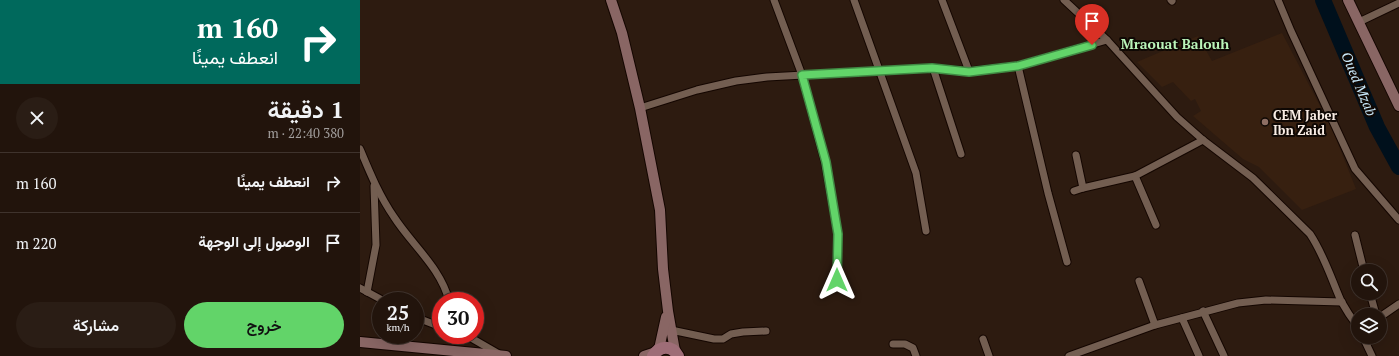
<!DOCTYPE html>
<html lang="ar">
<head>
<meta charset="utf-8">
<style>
  body { margin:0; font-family:"PT Serif",Vazirmatn,serif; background:#2a1d15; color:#f1f3f6; direction:rtl; height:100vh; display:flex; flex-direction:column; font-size:15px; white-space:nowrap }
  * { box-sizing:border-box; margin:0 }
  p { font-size:13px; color:#a29e9d }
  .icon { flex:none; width:22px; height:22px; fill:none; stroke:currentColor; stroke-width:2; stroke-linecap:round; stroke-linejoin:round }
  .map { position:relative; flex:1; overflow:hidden; direction:ltr }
  .details { display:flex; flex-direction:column; background:#22140c; width:360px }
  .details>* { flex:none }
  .banner { background:#00695c; color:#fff; overflow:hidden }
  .fabs { position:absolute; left:991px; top:264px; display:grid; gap:8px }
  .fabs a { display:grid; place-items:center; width:36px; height:36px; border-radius:50%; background:#22140c; box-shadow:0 4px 16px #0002,0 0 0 1px #3f332d; font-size:20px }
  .speed { position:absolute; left:12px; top:292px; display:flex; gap:8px; font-size:20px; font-weight:700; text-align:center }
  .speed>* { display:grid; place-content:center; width:52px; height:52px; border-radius:50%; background:#22140c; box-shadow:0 4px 16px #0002,0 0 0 1px #3f332d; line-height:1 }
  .speed small { font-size:10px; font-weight:400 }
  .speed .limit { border:6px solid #d22; background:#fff; color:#111 }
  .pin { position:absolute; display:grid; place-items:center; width:34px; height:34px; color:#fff; margin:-41px -17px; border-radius:50% 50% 50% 0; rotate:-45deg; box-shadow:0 0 4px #0007 }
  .pin .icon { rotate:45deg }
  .me { position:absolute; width:44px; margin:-22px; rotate:0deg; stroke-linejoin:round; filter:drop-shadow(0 0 3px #0008) }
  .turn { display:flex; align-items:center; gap:14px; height:84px; padding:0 16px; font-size:18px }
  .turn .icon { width:52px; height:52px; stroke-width:2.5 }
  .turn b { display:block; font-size:28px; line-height:34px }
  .round { display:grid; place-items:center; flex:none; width:42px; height:42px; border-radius:21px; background:#2a1d15 }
  .overview { display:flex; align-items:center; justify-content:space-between; height:68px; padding:0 16px }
  h1 { font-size:24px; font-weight:600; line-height:30px }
  .cta { display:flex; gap:8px; margin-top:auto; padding:8px 16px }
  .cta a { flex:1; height:46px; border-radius:24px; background:#62d469; color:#111; font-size:16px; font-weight:600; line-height:46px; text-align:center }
  .cta a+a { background:#2a1d15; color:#f1f3f6 }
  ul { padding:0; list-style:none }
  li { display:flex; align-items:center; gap:12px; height:60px; padding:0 16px; border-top:1px solid #3f332d }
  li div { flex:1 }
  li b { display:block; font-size:15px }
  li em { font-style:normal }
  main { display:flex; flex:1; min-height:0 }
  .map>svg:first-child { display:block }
</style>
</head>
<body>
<main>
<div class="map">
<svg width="1039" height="356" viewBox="0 0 1039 356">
  <rect width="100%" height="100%" fill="#2d1b10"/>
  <path fill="#372010" d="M 922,33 L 972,129 L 996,189 L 942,210 L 899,167 L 883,159 L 833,116 L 841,111 L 835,99 L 831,101 L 813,82 L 802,87 L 777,62 L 838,36 L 852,61 Z"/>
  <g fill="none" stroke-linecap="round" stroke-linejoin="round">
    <path stroke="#00101c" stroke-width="16" d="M 963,0 L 1017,127 L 1039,167"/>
    <g stroke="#140600" stroke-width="9">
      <g id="street">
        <path d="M 414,0 L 442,75 L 465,162 L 478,234 L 477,280"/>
        <path d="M 494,0 L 556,173 L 566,231"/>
        <path d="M 582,0 L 609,71"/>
        <path d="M 704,0 L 747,40"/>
        <path d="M 811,0 L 812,1"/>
        <path d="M 918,0 L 931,31 L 995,169 L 1039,220"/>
        <path d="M 999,22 L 1039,3"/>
        <path d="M 658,66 L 688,193 L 707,262"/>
        <path d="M 573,68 L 601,154"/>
        <path d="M 280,108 L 337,90 L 376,81 L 407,77 L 573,68 L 609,71 L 658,66 L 747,40 L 817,117 L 843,140 L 893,178 L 950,234 C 964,255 971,278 981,301 C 986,310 992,319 998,327"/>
        <path d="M 0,149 C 10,173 19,195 34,217 C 52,245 81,268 89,301"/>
        <path d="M 716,155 L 723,188"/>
        <path d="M 775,176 L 796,225"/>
        <path d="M 714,191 L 723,188 L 775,176 L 843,140"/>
        <path d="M 995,235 L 1004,271"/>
        <path d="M 779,281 L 795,325"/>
        <path d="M 0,288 L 24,301"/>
        <path d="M 7,292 L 16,245 L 14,186"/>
        <path d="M 1010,293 L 1016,315"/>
        <path d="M 843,311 L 864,356"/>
        <path d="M 55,317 L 81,327"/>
        <path d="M 1020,317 L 1039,304"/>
        <path d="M 822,318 L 839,356"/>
        <path d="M 311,330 L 354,339 L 363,339 L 371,334 L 383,332 L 406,331"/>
        <path d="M 106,335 L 139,354"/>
        <path d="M 1003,337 L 1012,356"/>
        <path d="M 623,339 L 629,356"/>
        <path d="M 533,344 L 545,344 L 553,348 L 556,356"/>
        <path d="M 709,356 L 795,325 L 878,303 L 906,300 L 982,302"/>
      </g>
    </g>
    <g stroke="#140600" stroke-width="12">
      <g id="secondary">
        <path d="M 251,0 L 262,33 L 280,108 L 300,210 L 303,269 L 308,311 L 315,351"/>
        <path d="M 988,0 L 1039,106"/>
        <path d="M 0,342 L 146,356"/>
        <path d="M 299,349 L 306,317"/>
        <path d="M 284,356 L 296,352"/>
      </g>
    </g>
    <g stroke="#140600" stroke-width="14">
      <path id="primary" d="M 293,356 C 300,345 312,345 318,356"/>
    </g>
    <use href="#street" stroke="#735e51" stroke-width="7"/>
    <use href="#secondary" stroke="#896664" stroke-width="10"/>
    <use href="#primary" stroke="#9e6d77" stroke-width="12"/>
  </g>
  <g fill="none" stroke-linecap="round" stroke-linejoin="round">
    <g stroke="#408a44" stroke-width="10">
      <path id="route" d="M 477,280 L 478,234 L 466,162 L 442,75 L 572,68 L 609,72 L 633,69 L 658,66 L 732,45"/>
    </g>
    <use href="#route" stroke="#62d469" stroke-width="7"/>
  </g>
  <circle fill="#8d6e63" stroke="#0f0804" stroke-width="1.5" cx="905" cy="122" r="4"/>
  <g text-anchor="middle" stroke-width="4" stroke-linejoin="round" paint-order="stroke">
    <g font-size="13" font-weight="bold" fill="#f9ede5" stroke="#0f0804" text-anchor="start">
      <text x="913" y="120">CEM Jaber<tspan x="913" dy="15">Ibn Zaid</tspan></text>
    </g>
    <g font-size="14" font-weight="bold" fill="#b9f4b9" stroke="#0f0804">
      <text x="815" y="49">Mraouat Balouh</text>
    </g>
    <g font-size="14" font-style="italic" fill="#c8e8fa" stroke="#0f0804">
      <text transform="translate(999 84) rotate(67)" y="5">Oued Mzab</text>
    </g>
  </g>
</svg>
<div class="fabs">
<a><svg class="icon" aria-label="search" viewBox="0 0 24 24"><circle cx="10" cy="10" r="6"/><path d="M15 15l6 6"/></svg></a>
<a><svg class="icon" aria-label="layers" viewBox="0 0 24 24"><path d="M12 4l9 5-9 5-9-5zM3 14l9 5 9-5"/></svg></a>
</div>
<div class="speed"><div>25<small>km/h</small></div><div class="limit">30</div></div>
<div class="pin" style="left:732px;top:45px;background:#d93025"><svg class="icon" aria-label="arrive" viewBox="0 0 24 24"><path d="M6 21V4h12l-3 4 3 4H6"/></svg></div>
<svg class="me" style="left:477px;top:280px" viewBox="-20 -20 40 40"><path d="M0-17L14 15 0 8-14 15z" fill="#62d469" stroke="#fff" stroke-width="4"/></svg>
</div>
<section class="details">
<div class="banner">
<div class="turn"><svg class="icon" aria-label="right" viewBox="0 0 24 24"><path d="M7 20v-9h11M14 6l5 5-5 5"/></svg><div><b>160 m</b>انعطف يمينًا</div></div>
</div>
<div class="overview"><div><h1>1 دقيقة</h1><p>380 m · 22:40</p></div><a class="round"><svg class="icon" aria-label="close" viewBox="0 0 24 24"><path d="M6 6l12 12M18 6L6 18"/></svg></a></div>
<ul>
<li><svg class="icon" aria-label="right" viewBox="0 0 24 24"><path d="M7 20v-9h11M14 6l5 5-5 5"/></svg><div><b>انعطف يمينًا</b></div><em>160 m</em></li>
<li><svg class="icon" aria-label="arrive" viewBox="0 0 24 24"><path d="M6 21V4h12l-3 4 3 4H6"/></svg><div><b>الوصول إلى الوجهة</b></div><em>220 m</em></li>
</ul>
<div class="cta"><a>خروج</a><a>مشاركة</a></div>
</section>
</main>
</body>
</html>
